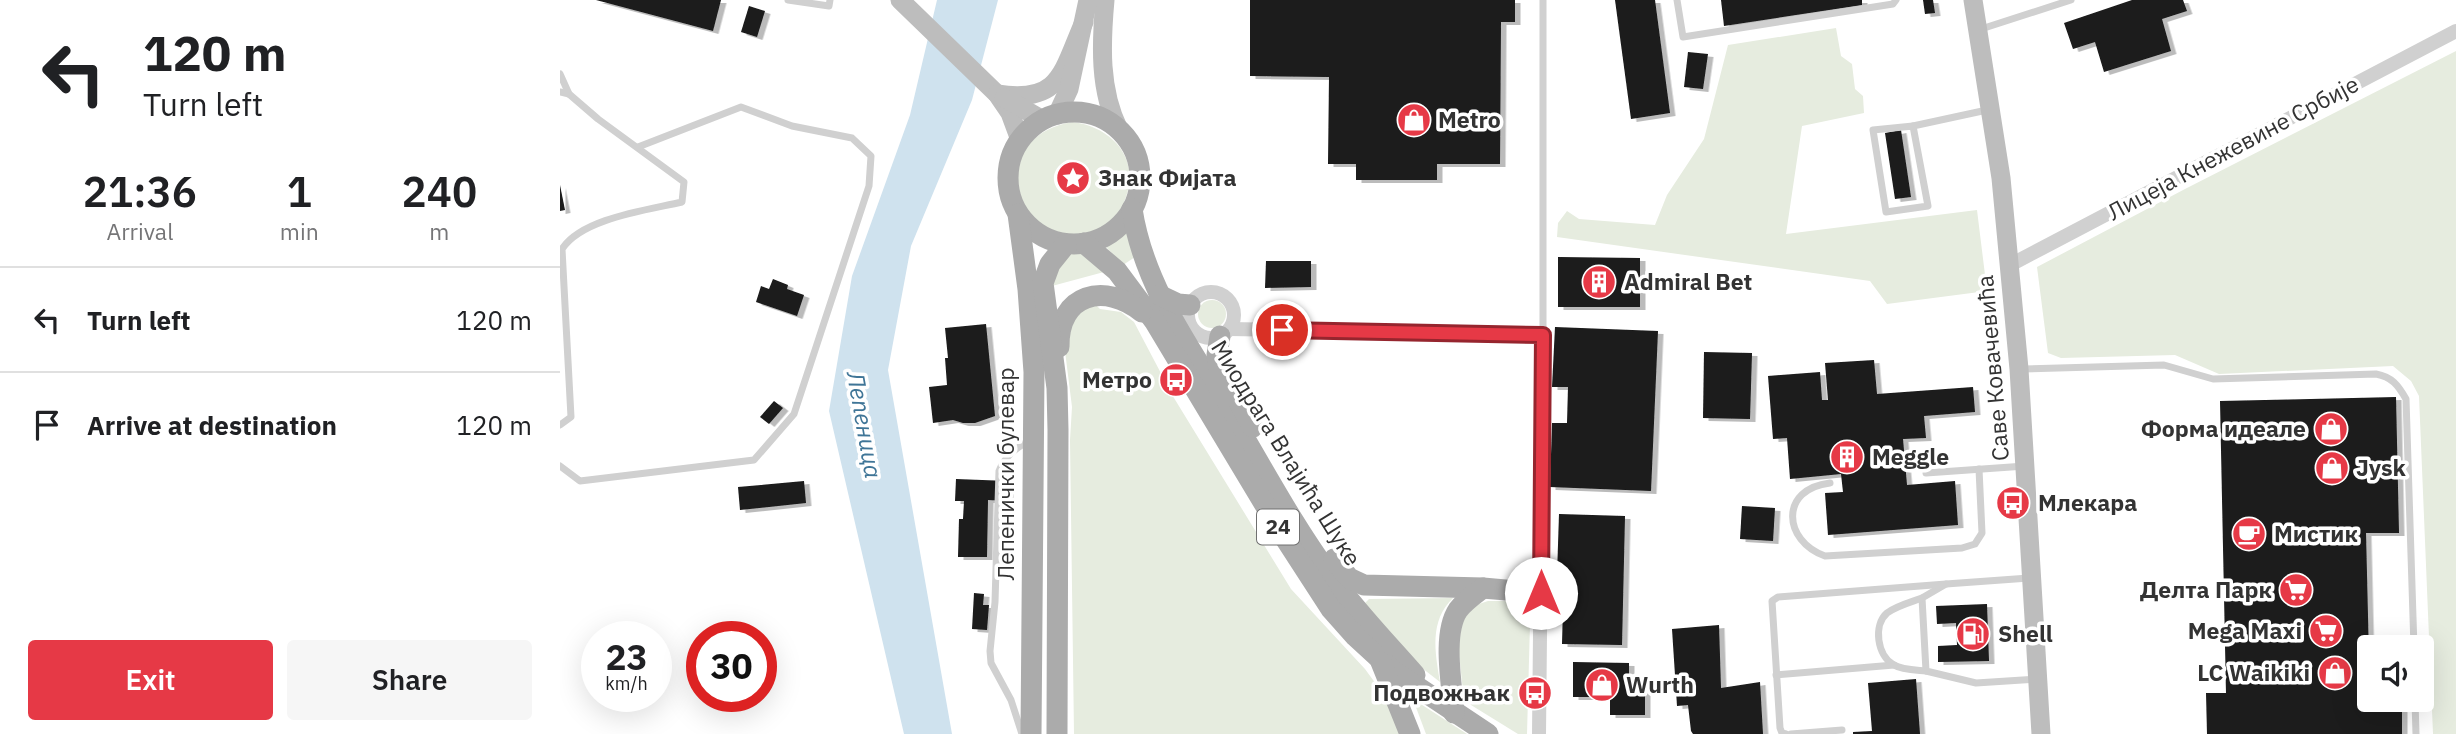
<!DOCTYPE html>
<html lang="en">
<head>
<meta charset="utf-8">
<style>
  body { margin:0; font-family:"IBM Plex Sans",sans-serif; background:#f6f6f6; color:#202124; height:100vh; display:flex; flex-direction:column; font-size:26px; white-space:nowrap }
  * { box-sizing:border-box; margin:0 }
  p { font-size:23px; color:#757577 }
  .icon { flex:none; width:38px; height:38px; fill:none; stroke:currentColor; stroke-width:2; stroke-linecap:round; stroke-linejoin:round }
  .map { position:relative; flex:1; overflow:hidden }
  .details { display:flex; flex-direction:column; background:#fff; width:560px }
  .details>* { flex:none }
  .top-card { background:#fff; color:#202124; overflow:hidden }
  .buttons { position:absolute; left:1797px; top:635px; display:grid; gap:14px }
  .buttons a { display:grid; place-items:center; width:77px; height:77px; border-radius:7px; background:#fff; box-shadow:0 7px 28px #0002; font-size:35px }
  .speed { position:absolute; left:21px; top:621px; display:flex; gap:14px; font-size:35px; font-weight:700; text-align:center }
  .speed>* { display:grid; place-content:center; width:91px; height:91px; border-radius:50%; background:#fff; box-shadow:0 7px 28px #0002; line-height:1 }
  .speed small { font-size:18px; font-weight:400 }
  .speed .limit { border:10px solid #d22; background:#fff; color:#111 }
  .pin { position:absolute; display:grid; place-items:center; width:60px; height:60px; color:#fff; margin:-30px; border:4px solid #fff; border-radius:50%; box-shadow:0 2px 7px #0007 }
  .me { position:absolute; width:77px; margin:-38px; rotate:0deg; stroke-linejoin:round; filter:drop-shadow(0 0 5px #0008) }
  .turn { display:flex; align-items:center; gap:24px; height:147px; padding:0 28px; font-size:32px }
  .turn .icon { width:91px; height:91px; stroke-width:2.5 }
  .turn b { display:block; font-size:49px; line-height:60px }
  .eta { display:flex; justify-content:space-evenly; align-items:center; height:119px; text-align:center }
  .eta b { font-size:42px; font-weight:600; line-height:49px }
  .cta { display:flex; gap:14px; margin-top:auto; padding:14px 28px }
  .cta a { flex:1; height:80px; border-radius:7px; background:#e63946; color:#fff; font-size:28px; font-weight:600; line-height:80px; text-align:center }
  .cta a+a { background:#f6f6f6; color:#202124 }
  ul { padding:0; list-style:none }
  li { display:flex; align-items:center; gap:21px; height:105px; padding:0 28px; border-top:2px solid #e0e0e0 }
  li div { flex:1 }
  li b { display:block; font-size:26px }
  li em { font-style:normal }
  main { display:flex; flex:1; min-height:0 }
  .map>svg:first-child { display:block }
</style>
</head>
<body>
<main>
<section class="details">
<div class="top-card">
<div class="turn"><svg class="icon" aria-label="left" viewBox="0 0 24 24"><path d="M17 20v-9H6M10 6l-5 5 5 5"/></svg><div><b>120 m</b>Turn left</div></div>
</div>
<div class="eta">
<div><b>21:36</b><p>Arrival</p></div>
<div><b>1</b><p>min</p></div>
<div><b>240</b><p>m</p></div>
</div>
<ul>
<li><svg class="icon" aria-label="left" viewBox="0 0 24 24"><path d="M17 20v-9H6M10 6l-5 5 5 5"/></svg><div><b>Turn left</b></div><em>120 m</em></li>
<li><svg class="icon" aria-label="arrive" viewBox="0 0 24 24"><path d="M6 21V4h12l-3 4 3 4H6"/></svg><div><b>Arrive at destination</b></div><em>120 m</em></li>
</ul>
<div class="cta"><a>Exit</a><a>Share</a></div>
</section>
<div class="map">
<svg width="1896" height="734" viewBox="0 0 1896 734">
  <defs>
    <filter id="shadow"><feDropShadow dx="5.5" dy="3" stdDeviation="0" flood-color="#0004"/></filter>
  </defs>
  <rect width="100%" height="100%" fill="#fff"/>
  <g fill="#e6ecdf" fill-rule="evenodd">
    <path d="M 1276,28 L 1281,56 L 1292,64 L 1295,89 L 1303,96 L 1304,113 L 1242,126 L 1226,234 L 1417,210 L 1427,291 L 1327,304 L 1310,281 L 997,237 L 998,223 L 1007,211 L 1019,219 L 1095,225 L 1107,195 L 1144,139 L 1168,45 Z"/>
    <path d="M 1896,51 L 1896,734 L 1873,734 L 1859,396 L 1851,381 L 1833,366 L 1659,374 L 1615,355 L 1501,358 L 1488,353 L 1477,267 L 1625,189 Z"/>
    <path d="M 513,122 C 551,127 580,157 566,197 C 561,213 549,225 534,231 C 459,263 418,136 513,122 ZM 507,160 C 524,158 535,169 530,187 C 509,215 475,177 507,160 Z"/>
    <path d="M 568,231 L 575,257 L 563,265 L 546,247 Z"/>
    <path d="M 520,252 L 544,272 L 492,286 C 496,268 500,255 520,252 Z"/>
    <circle cx="652" cy="314" r="14"/>
    <path d="M 534,303 L 540,309 L 561,312 L 574,322 L 614,398 L 731,589 L 805,669 L 824,695 L 843,734 L 514,734 L 510,440 L 512,407 L 504,343 L 513,317 Z"/>
    <path d="M 893,598 C 869,621 875,652 880,682 L 862,668 L 804,604 L 809,599 Z"/>
    <path d="M 928,601 L 947,601 L 958,606 L 970,623 L 967,734 L 958,734 L 911,705 L 903,691 L 897,635 L 900,623 L 916,605 Z"/>
    <path d="M 856,701 L 907,734 L 866,734 L 854,702 Z"/>
  </g>
  <path fill="#cfe2ee" d="M 377,0 L 438,0 L 412,100 L 351,246 L 328,370 L 392,734 L 344,734 L 269,411 L 292,276 L 350,115 Z"/>
  <g fill="#1a1a1a" filter="url(#shadow)">
    <path d="M 36,0 L 161,0 L 153,31 Z"/>
    <path d="M 690,0 L 955,0 L 955,22 L 941,22 L 940,164 L 877,164 L 877,180 L 796,180 L 796,164 L 768,164 L 769,77 L 690,76 Z"/>
    <path d="M 1055,0 L 1095,0 L 1110,113 L 1071,119 Z"/>
    <path d="M 1161,0 L 1302,0 L 1302,5 L 1164,26 Z"/>
    <path d="M 1363,0 L 1373,0 L 1375,13 L 1365,14 Z"/>
    <path d="M 1572,0 L 1623,0 L 1627,11 L 1602,19 L 1611,51 L 1544,72 L 1535,42 L 1513,49 L 1504,23 Z"/>
    <path d="M 189,6 L 205,11 L 197,37 L 181,32 Z"/>
    <path d="M 1128,52 L 1148,54 L 1143,89 L 1124,87 Z"/>
    <path d="M 1341,130 L 1351,197 L 1335,199 L 1325,133 Z"/>
    <path d="M 0,185 L 5,210 L 0,211 Z"/>
    <path d="M 998,257 L 1080,258 L 1080,307 L 998,307 Z"/>
    <path d="M 706,261 L 751,261 L 751,287 L 705,288 Z"/>
    <path d="M 213,279 L 228,285 L 227,289 L 244,295 L 237,316 L 196,302 L 201,286 L 209,289 Z"/>
    <path d="M 426,324 L 435,416 L 415,423 L 403,423 L 393,420 L 373,423 L 369,387 L 387,385 L 385,358 L 388,358 L 385,328 Z"/>
    <path d="M 995,327 L 1098,331 L 1091,491 L 990,487 L 992,423 L 1007,423 L 1008,387 L 992,387 Z"/>
    <path d="M 1144,352 L 1192,353 L 1190,419 L 1143,418 Z"/>
    <path d="M 1314,360 L 1317,394 L 1413,387 L 1415,412 L 1364,416 L 1366,438 L 1343,439 L 1347,485 L 1395,481 L 1398,525 L 1268,535 L 1265,493 L 1283,492 L 1281,474 L 1230,479 L 1227,438 L 1213,439 L 1208,376 L 1260,372 L 1262,400 L 1268,400 L 1265,363 Z"/>
    <path d="M 1836,397 L 1839,533 L 1806,533 L 1810,700 L 1842,700 L 1842,734 L 1647,734 L 1646,693 L 1666,693 L 1660,401 Z"/>
    <path d="M 214,401 L 223,408 L 209,424 L 200,417 Z"/>
    <path d="M 396,479 L 448,481 L 448,501 L 428,500 L 427,557 L 398,557 L 399,519 L 403,519 L 404,501 L 395,501 Z"/>
    <path d="M 244,481 L 246,503 L 180,510 L 178,487 Z"/>
    <path d="M 1182,506 L 1215,508 L 1213,541 L 1180,539 Z"/>
    <path d="M 999,514 L 1065,516 L 1062,645 L 1002,644 L 1003,606 L 996,606 Z"/>
    <path d="M 414,593 L 424,594 L 423,605 L 429,605 L 427,630 L 412,629 Z"/>
    <path d="M 1427,604 L 1429,661 L 1378,662 L 1378,646 L 1397,645 L 1396,623 L 1377,624 L 1376,606 Z"/>
    <path d="M 1159,625 L 1161,688 L 1200,682 L 1203,734 L 1133,734 L 1131,731 L 1128,705 L 1117,706 L 1112,629 Z"/>
    <path d="M 1013,662 L 1069,663 L 1069,679 L 1085,679 L 1085,715 L 1050,715 L 1050,697 L 1013,697 Z"/>
    <path d="M 1356,679 L 1360,734 L 1293,734 L 1293,732 L 1312,731 L 1308,683 Z"/>
  </g>
  <g fill="none" stroke-linecap="round" stroke-linejoin="round">
    <g stroke="#d0d0d0" stroke-width="7">
      <path d="M 228,0 L 269,6 L 270,0"/>
      <path d="M 1117,0 L 1123,37 L 1333,4 L 1336,0"/>
      <path d="M 1418,30 L 1511,0"/>
      <path d="M 0,74 L 9,94"/>
      <path d="M 0,92 L 9,94 L 38,119 L 124,182 L 122,202 C 88,210 22,218 2,249 L 11,417 L 0,425"/>
      <path d="M 1353,126 L 1368,206 L 1326,212 L 1313,130 Z"/>
      <path d="M 1353,126 L 1427,110"/>
      <path d="M 983,335 L 983,0"/>
      <path d="M 1462,369 L 1604,365 L 1653,379 L 1816,374 C 1832,377 1838,385 1846,399 L 1854,648"/>
      <path d="M 0,466 L 20,481 L 194,460 L 234,414 L 309,186 L 311,156 L 292,138 L 232,126 L 181,107 L 78,147"/>
      <path d="M 1366,473 L 1465,466"/>
      <path d="M 1270,483 C 1219,489 1223,541 1265,556 L 1402,548 L 1415,544 L 1422,533 L 1419,469"/>
      <path d="M 1469,578 L 1386,584 L 1362,598 L 1366,671 L 1416,683 L 1477,679"/>
      <path d="M 1362,598 C 1351,602 1336,606 1327,613 C 1313,625 1317,656 1334,665 C 1342,670 1357,670 1366,671"/>
      <path d="M 1216,675 L 1334,665"/>
      <path d="M 1855,700 L 1856,734"/>
      <path d="M 462,734 L 451,700 L 431,663 L 430,651 L 435,602 L 439,471 C 446,454 456,449 471,439"/>
      <path d="M 1226,734 L 1222,733 L 1220,728 L 1212,601 L 1218,597 L 1386,584"/>
      <path d="M 1231,734 L 1282,730"/>
    </g>
    <g stroke="#d0d0d0" stroke-width="14">
      <path d="M 1450,265 L 1896,31"/>
      <circle cx="651" cy="315" r="23"/>
      <path d="M 670,329 L 983,335 L 979,734"/>
    </g>
    <g stroke="#bdbdbd" stroke-width="19">
      <path d="M 340,0 L 437,94 L 450,113 L 460,140"/>
      <path d="M 545,0 C 541,44 539,90 559,130"/>
      <path d="M 1413,0 L 1441,178 L 1459,369 L 1481,734"/>
      <path d="M 437,94 C 501,104 502,72 524,22"/>
      <path d="M 444,98 L 483,120"/>
      <path d="M 497,115 L 509,89 L 528,0"/>
    </g>
    <g stroke="#ababab" stroke-width="21">
      <circle cx="514" cy="178" r="66"/>
      <path d="M 572,209 C 583,282 627,344 665,405 C 699,461 730,521 769,574 C 795,610 826,642 855,675"/>
      <path d="M 458,214 L 468,289 L 474,372 L 471,734"/>
      <path d="M 524,243 L 557,271 L 595,322 L 723,535 L 771,609 L 795,636 L 832,670 L 928,734"/>
      <path d="M 599,295 L 618,304 L 630,305"/>
      <path d="M 660,336 L 657,355 L 658,365 L 693,427"/>
      <path d="M 499,347 C 498,293 545,282 582,312"/>
      <path d="M 774,559 L 789,578 L 804,585 L 923,588 L 981,593"/>
      <path d="M 821,662 L 850,734"/>
      <path d="M 894,713 C 892,685 882,634 898,610 C 905,601 914,595 923,588"/>
      <path d="M 497,734 L 498,430 L 497,388 L 483,283 L 490,264 L 506,244"/>
    </g>
  </g>
  <g fill="none" stroke-linecap="round" stroke-linejoin="round">
    <g stroke="#96252e" stroke-width="18">
      <path id="route" d="M 722,330 L 983,335 L 981,593"/>
    </g>
    <use href="#route" stroke="#e63946" stroke-width="12"/>
  </g>
  <defs>
    <g id="shop-disc" transform="scale(1.75)"><circle r="9.5" fill="#e63946" stroke="#fff"/><path d="M-5-2.5h2.3a2.7 3.5 0 0 1 5.4 0H5L5.5 6h-11ZM-1.5-2.5h3a1.5 2.3 0 0 0-3 0Z" fill="#fff"/></g>
    <g id="sight-disc" transform="scale(1.75)"><circle r="9.5" fill="#e63946" stroke="#fff"/><path d="M0-6L1.8-2.2L6-1.7L2.9 1.2L3.7 5.4L0 3.3L-3.7 5.4L-2.9 1.2L-6-1.7L-1.8-2.2Z" fill="#fff"/></g>
    <g id="building-disc" transform="scale(1.75)"><circle r="9.5" fill="#e63946" stroke="#fff"/><path d="M-4-6H4V6H1V3H-1V6H-4ZM-2.5-4.3h1.7v1.8h-1.7ZM.8-4.3h1.7v1.8H.8ZM-2.5-1h1.7V.8h-1.7ZM.8-1h1.7V.8H.8Z" fill="#fff"/></g>
    <g id="bus-disc" transform="scale(1.75)"><circle r="9.5" fill="#e63946" stroke="#fff"/><path d="M-5-6H5V4H4V6H2V4H-2V6H-4V4H-5ZM-3.5-4V0h7V-4ZM-3.5 1.2v1.5H-2V1.2ZM2 1.2v1.5H3.5V1.2Z" fill="#fff"/></g>
    <g id="cafe-disc" transform="scale(1.75)"><circle r="9.5" fill="#e63946" stroke="#fff"/><path d="M-5.5-4.5H6V0H3Q3 3.5 0 3.5H-2.5Q-5.5 3.5-5.5 0ZM3-3.2v2h1.7v-2ZM-6 4.5H4V6H-6Z" fill="#fff"/></g>
    <g id="supermarket-disc" transform="scale(1.75)"><circle r="9.5" fill="#e63946" stroke="#fff"/><path d="M-6-5.5h2.5l.6 2H6L4.5 2H-2.5L-4.4-4H-6ZM-1.5 3.2a1.3 1.3 0 1 0 .1 0ZM3 3.2a1.3 1.3 0 1 0 .1 0Z" fill="#fff"/></g>
    <g id="fuel-disc" transform="scale(1.75)"><circle r="9.5" fill="#e63946" stroke="#fff"/><path d="M-5.5-6h7V0h2V4h1.3V-2.5L3-4.5l.8-.8L6-3V5H2.5V1h-1V6h-7ZM-4.2-4.7v3.2H.2V-4.7Z" fill="#fff"/></g>
  </defs>
  <g fill-rule="evenodd">
    <use href="#shop-disc" x="854" y="120"/>
    <use href="#sight-disc" x="513" y="178"/>
    <use href="#building-disc" x="1039" y="282"/>
    <use href="#bus-disc" x="616" y="380"/>
    <use href="#shop-disc" x="1771" y="429"/>
    <use href="#building-disc" x="1287" y="457"/>
    <use href="#shop-disc" x="1772" y="468"/>
    <use href="#bus-disc" x="1453" y="503"/>
    <use href="#cafe-disc" x="1689" y="534"/>
    <use href="#supermarket-disc" x="1736" y="590"/>
    <use href="#supermarket-disc" x="1766" y="631"/>
    <use href="#fuel-disc" x="1413" y="634"/>
    <use href="#shop-disc" x="1775" y="673"/>
    <use href="#shop-disc" x="1042" y="685"/>
    <use href="#bus-disc" x="975" y="693"/>
  </g>
  <g text-anchor="middle" stroke-width="7" stroke-linejoin="round" paint-order="stroke">
    <rect fill="#fff" stroke="#707070" stroke-width="2" x="697" y="509.5" width="42" height="35" rx="5"/>
    <g font-size="21" font-weight="bold" fill="#333">
      <text x="718" y="534">24</text>
    </g>
    <g font-size="23" font-weight="bold" fill="#333" stroke="#fff" text-anchor="start">
      <text x="878" y="128">Metro</text>
      <text x="538" y="186">Знак Фијата</text>
      <text x="1064" y="290">Admiral Bet</text>
      <text x="592" y="388" text-anchor="end">Метро</text>
      <text x="1746" y="437" text-anchor="end">Форма идеале</text>
      <text x="1312" y="465">Meggle</text>
      <text x="1796" y="476">Jysk</text>
      <text x="1478" y="511">Млекара</text>
      <text x="1714" y="542">Мистик</text>
      <text x="1712" y="598" text-anchor="end">Делта Парк</text>
      <text x="1742" y="639" text-anchor="end">Mega Maxi</text>
      <text x="1438" y="642">Shell</text>
      <text x="1750" y="681" text-anchor="end">LC Waikiki</text>
      <text x="1066" y="693">Wurth</text>
      <text x="950" y="701" text-anchor="end">Подвожњак</text>
    </g>
    <g font-size="23" fill="#333" stroke="#fff">
      <text transform="translate(1673 148) rotate(-28)" y="8">Лицеја Кнежевине Србије</text>
      <text transform="translate(1433 368) rotate(-95)" y="8">Саве Ковачевића</text>
      <text transform="translate(726 453) rotate(58)" y="8">Миодрага Влајића Шуке</text>
      <text transform="translate(446 474) rotate(-90)" y="8">Лепенички булевар</text>
    </g>
    <g font-size="24" font-style="italic" fill="#3f7597" stroke="#fff">
      <text transform="translate(304 425) rotate(80)" y="8">Лепеница</text>
    </g>
  </g>
</svg>
<div class="buttons">
<a><svg class="icon" aria-label="sound" viewBox="0 0 24 24"><path d="M4 9h4l5-4v14l-5-4H4zM17 9q2 3 0 6"/></svg></a>
</div>
<div class="speed"><div>23<small>km/h</small></div><div class="limit">30</div></div>
<div class="pin" style="left:722px;top:330px;background:#d93025"><svg class="icon" aria-label="arrive" viewBox="0 0 24 24"><path d="M6 21V4h12l-3 4 3 4H6"/></svg></div>
<svg class="me" style="left:981px;top:593px" viewBox="-20 -20 40 40"><circle r="19" fill="#fff"/><path d="M0-13L10 11 0 6-10 11z" fill="#e63946"/></svg>
</div>
</main>
</body>
</html>
